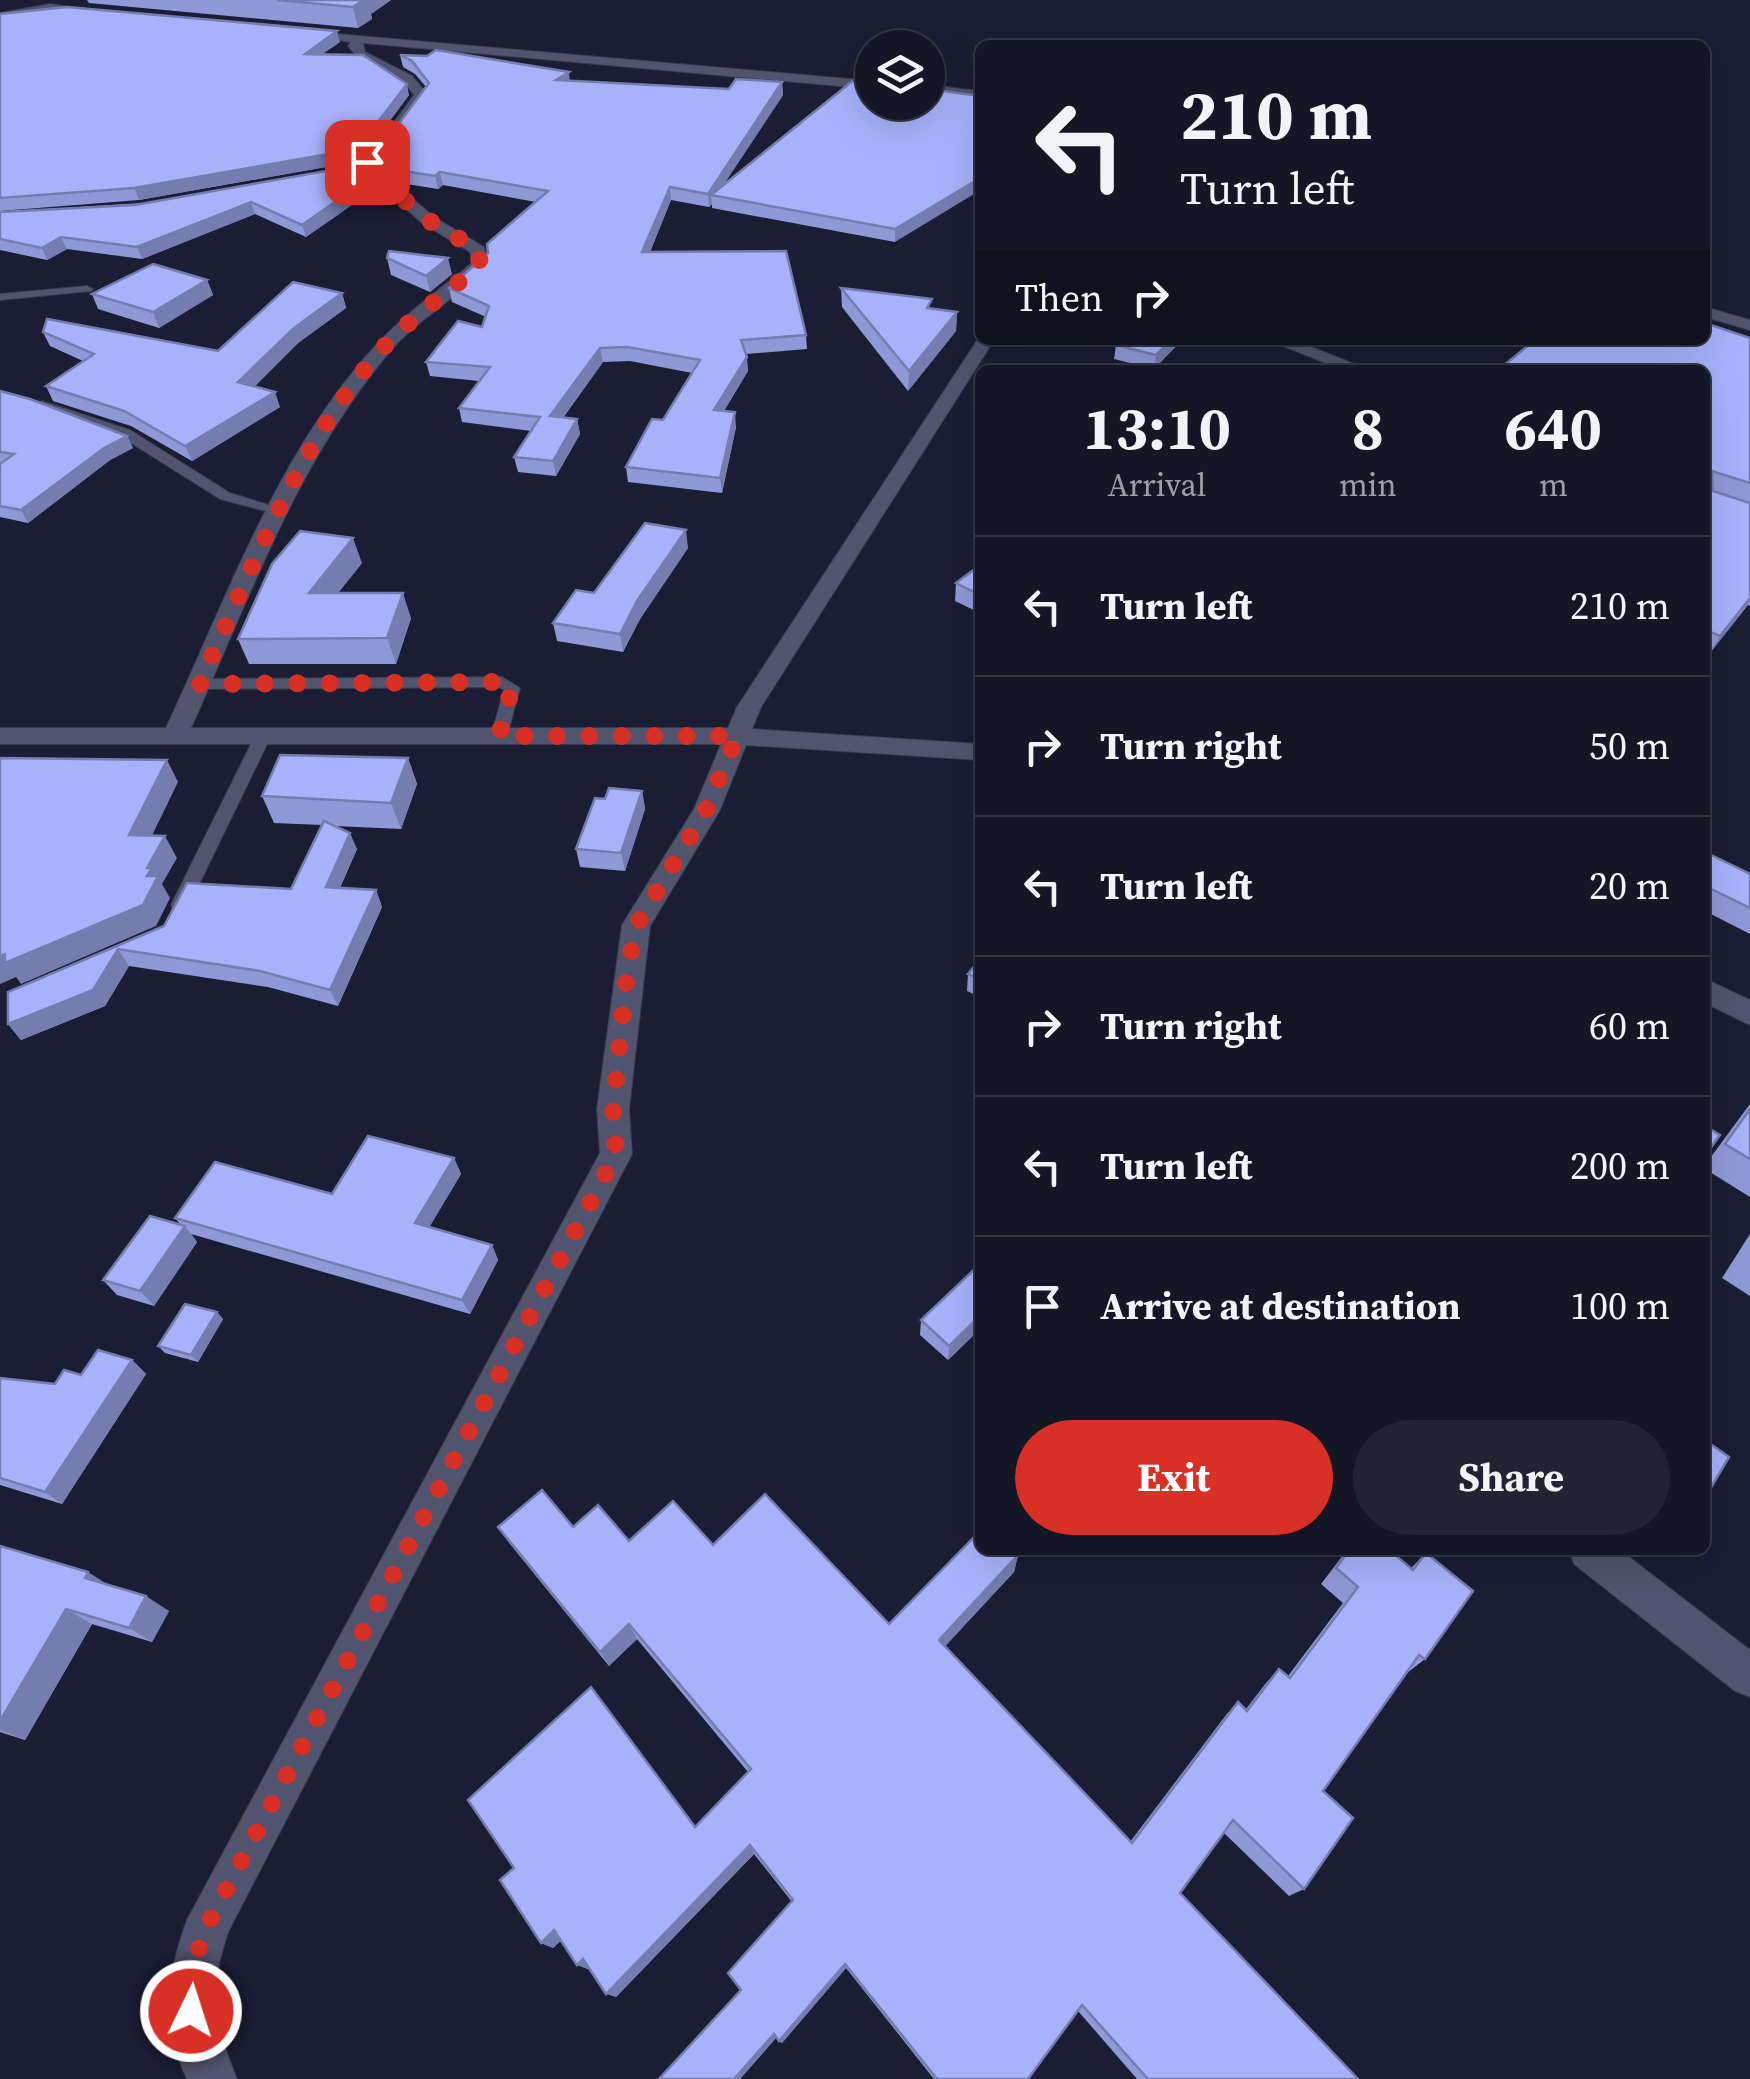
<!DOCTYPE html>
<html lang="en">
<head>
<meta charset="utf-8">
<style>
  body { margin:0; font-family:"Source Serif 4",serif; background:#212332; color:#f1f3f6; height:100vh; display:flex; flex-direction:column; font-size:38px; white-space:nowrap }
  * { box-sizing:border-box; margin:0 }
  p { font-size:32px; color:#9d9fa7 }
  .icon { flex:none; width:55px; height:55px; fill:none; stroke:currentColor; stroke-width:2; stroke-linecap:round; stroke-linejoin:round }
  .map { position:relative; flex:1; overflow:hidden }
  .details { position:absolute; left:975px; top:365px; width:735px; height:1190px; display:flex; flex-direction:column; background:#141626; border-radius:15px; box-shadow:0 10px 40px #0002,0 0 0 2px #333543 }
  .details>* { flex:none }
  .guide { position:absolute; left:975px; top:40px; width:735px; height:305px; border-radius:15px; box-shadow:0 10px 40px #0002,0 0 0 2px #333543; background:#141626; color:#f1f3f6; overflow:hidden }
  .buttons { position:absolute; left:855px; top:30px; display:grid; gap:20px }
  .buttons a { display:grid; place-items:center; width:90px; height:90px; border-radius:50%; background:#141626; box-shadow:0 10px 40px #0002,0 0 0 2px #333543; font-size:50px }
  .pin { position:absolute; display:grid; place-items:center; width:85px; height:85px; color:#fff; margin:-42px; border-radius:20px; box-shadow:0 5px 15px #0006 }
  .me { position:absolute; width:110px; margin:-55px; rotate:4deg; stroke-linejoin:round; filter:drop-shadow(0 0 8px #0008) }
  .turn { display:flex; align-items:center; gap:35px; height:210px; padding:0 40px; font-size:45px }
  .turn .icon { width:130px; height:130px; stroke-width:2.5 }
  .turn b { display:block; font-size:70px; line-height:85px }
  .then { display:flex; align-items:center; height:95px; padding:0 40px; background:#0003; gap:20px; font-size:38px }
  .eta { display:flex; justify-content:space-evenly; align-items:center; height:170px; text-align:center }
  .eta b { font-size:60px; font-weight:700; line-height:70px }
  .cta { display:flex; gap:20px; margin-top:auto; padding:20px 40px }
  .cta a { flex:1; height:115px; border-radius:60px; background:#d93025; color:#fff; font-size:40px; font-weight:700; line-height:115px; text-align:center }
  .cta a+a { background:#212332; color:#f1f3f6 }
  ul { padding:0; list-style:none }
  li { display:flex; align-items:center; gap:30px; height:140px; padding:0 40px; border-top:2px solid #333543 }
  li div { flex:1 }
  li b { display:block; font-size:38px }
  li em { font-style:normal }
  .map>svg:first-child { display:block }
</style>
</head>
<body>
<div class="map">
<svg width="1750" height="2079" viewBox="0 0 1750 2079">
  <rect width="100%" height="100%" fill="#1a1d33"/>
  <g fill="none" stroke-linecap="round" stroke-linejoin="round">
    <g stroke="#383a4c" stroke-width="2">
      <g id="lane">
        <path d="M 87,286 L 93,289 L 91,291 L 0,300 L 0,294 Z"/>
        <path d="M 42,401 L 130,430 L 230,493 L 288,511 L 281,515 L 220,499 L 120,436 L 38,408 L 36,405 Z"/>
        <path d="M 502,677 L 520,688 L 507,736 L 499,741 L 491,736 L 504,690 L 499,687 L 199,689 L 191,684 L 199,679 Z"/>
        <path d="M 263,731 L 271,736 L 189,905 L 187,910 L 173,910 L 171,905 L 255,736 Z"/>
      </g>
    </g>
    <g stroke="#383a4c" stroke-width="2">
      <g id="street">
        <path d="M 50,4 L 97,11 L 91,15 L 50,12 L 0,21 L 0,13 Z"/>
        <path d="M 337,34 L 872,81 L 872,89 L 363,43 L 365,52 L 412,76 L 428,95 L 375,167 L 434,217 L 484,247 L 488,264 C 458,299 415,320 386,356 C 296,465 248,601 191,728 L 728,728 L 737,707 L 980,336 L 980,340 L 994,340 L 761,707 L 752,729 L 980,744 L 980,760 L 746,745 L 720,810 L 650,926 L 629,1109 L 632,1154 L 229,1930 C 207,1992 213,2020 237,2079 L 187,2079 C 161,2023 166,1977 187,1920 L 600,1153 L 597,1109 L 622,925 L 694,809 L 721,744 L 0,744 L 0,728 L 166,728 C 227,598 279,448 379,342 C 407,312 441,289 472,263 L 470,252 L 422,223 L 360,168 L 414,95 C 399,70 365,70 348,46 L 351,42 L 337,40 Z"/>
        <path d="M 928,85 L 980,91 L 980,99 L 928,93 Z"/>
        <path d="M 1705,307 L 1750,320 L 1750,330 L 1705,317 Z"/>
        <path d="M 1268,340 L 1294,340 L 1369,370 L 1343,370 Z"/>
        <path d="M 1705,979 L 1750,1000 L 1750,1025 L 1705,1003 Z"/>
        <path d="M 1569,1550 L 1620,1550 L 1750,1650 L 1750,1697 L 1735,1691 L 1574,1564 Z"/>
      </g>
    </g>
    <use href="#lane" fill="#50546e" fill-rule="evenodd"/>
    <use href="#street" fill="#50546e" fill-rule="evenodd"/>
  </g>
  <g fill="#9099d8">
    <path d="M 87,0 L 391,0 L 371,14 L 372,19 L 358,28 L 89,3 Z"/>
    <path d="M 0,14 L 340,42 L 322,54 L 409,95 L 360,161 L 139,200 L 0,211 Z"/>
    <path d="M 400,55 L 570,81 L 729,89 L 782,82 L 783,95 L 724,184 L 928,102 L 895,242 L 712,208 L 712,204 L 709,207 L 671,200 L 650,252 L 806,335 L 807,349 L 746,354 L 748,371 L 724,411 L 736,427 L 722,493 L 628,482 L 626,467 L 663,420 L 692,373 L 630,361 L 603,362 L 563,418 L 577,419 L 580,434 L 556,476 L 518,472 L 514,457 L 531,431 L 462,422 L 459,408 L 479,381 L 430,376 L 426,362 L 482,327 L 486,317 L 452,302 L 449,288 L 488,253 L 536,202 L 443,185 L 438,189 L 400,183 L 380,166 L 377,153 L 426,87 L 415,74 L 403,67 Z"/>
    <path d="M 376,188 L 306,237 L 255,214 L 142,259 L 67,249 L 47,260 L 0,250 L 0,212 Z"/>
    <path d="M 387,258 L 452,274 L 430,292 L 391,275 Z"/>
    <path d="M 207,280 L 213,295 L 159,328 L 98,309 L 92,294 Z"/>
    <path d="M 841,288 L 932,309 L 957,312 L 956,331 L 908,391 L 842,307 Z"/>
    <path d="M 342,293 L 346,308 L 298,343 L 254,387 L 280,407 L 192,461 L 131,426 L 53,401 L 46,386 L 83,361 L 50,346 L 43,332 L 218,351 Z"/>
    <path d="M 1750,338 L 1750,606 L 1748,605 L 1710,653 L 1705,651 L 1705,370 Z"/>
    <path d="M 1182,340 L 1154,369 L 1114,359 L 1116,345 Z"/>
    <path d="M 0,391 L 127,436 L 133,448 L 110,460 L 28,523 L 0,517 Z"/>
    <path d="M 688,548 L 640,619 L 623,652 L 557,641 L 553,623 L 594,593 Z"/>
    <path d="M 362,563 L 338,593 L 411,618 L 396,664 L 249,664 L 238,639 Z"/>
    <path d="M 980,565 L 980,613 L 955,601 L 956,583 Z"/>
    <path d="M 408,758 L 417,784 L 401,829 L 335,826 L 357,849 L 340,888 L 376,890 L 382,907 L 338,1006 L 268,987 L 129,966 L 105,1006 L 21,1040 L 8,1024 L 8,992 L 164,926 L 291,889 L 322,825 L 274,823 L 262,796 Z"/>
    <path d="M 642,791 L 645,809 L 625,871 L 580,867 L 576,849 Z"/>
    <path d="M 1705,852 L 1750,874 L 1750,934 L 1705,911 Z"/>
    <path d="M 980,959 L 980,997 L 967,991 L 968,974 Z"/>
    <path d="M 1750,1104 L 1750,1197 L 1705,1169 L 1705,1165 Z"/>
    <path d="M 454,1158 L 461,1174 L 429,1227 L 492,1245 L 498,1260 L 470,1314 L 191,1234 L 197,1242 L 154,1306 L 117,1295 L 103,1280 L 181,1225 L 175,1218 L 332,1194 Z"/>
    <path d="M 1750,1234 L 1750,1296 L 1722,1278 Z"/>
    <path d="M 980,1264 L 980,1329 L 948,1360 L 920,1335 L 921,1320 Z"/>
    <path d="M 217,1312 L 223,1319 L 198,1362 L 165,1353 L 158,1346 Z"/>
    <path d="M 132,1360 L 146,1374 L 62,1504 L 0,1485 L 0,1378 L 55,1384 Z"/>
    <path d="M 498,1527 L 573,1527 L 629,1541 L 713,1545 L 889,1624 L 1018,1555 L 1014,1572 L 945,1646 L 1130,1842 L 1226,1715 L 1238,1702 L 1246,1709 L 1266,1683 L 1279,1669 L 1288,1676 L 1343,1603 L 1321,1584 L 1347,1550 L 1389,1550 L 1411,1568 L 1426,1553 L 1425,1659 L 1407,1673 L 1323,1791 L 1304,1889 L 1289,1896 L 1223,1832 L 1180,1893 L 1358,2079 L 1137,2079 L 1078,2011 L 1028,2079 L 934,2079 L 846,1968 L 782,2043 L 776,2038 L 740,2079 L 659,2079 L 741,1990 L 792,1902 L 754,1854 L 616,1997 L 589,1968 L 588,1969 L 577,1965 L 561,1940 L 553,1948 L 541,1943 L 695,1827 L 748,1772 L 637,1639 L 609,1666 L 510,1544 Z"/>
    <path d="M 0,1546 L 107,1584 L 169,1611 L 152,1642 L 92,1624 L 25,1740 L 0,1732 Z"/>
  </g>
  <g fill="#757db0">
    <path d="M 361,0 L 391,0 L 371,14 L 372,19 L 358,28 L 353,7 Z"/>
    <path d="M 337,31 L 340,42 L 308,64 L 305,54 Z"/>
    <path d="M 569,72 L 570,84 L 556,80 Z"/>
    <path d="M 782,82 L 783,95 L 716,196 L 711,195 L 712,204 L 709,207 L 708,194 Z"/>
    <path d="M 407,84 L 409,95 L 360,161 L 139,200 L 134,188 Z"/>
    <path d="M 440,172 L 443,185 L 438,189 L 435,176 Z"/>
    <path d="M 372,176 L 376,188 L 306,237 L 302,225 Z"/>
    <path d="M 980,178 L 979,191 L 895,242 L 895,229 Z"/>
    <path d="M 670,187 L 671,200 L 644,266 L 642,252 Z"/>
    <path d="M 251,202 L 255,214 L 142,259 L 137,247 Z"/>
    <path d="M 61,237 L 67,249 L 47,260 L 42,248 Z"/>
    <path d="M 448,258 L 452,274 L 430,292 L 426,276 Z"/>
    <path d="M 207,280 L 213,295 L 159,328 L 153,312 Z"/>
    <path d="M 342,293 L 346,308 L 298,343 L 244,397 L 238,382 L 294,328 Z"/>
    <path d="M 957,312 L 956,331 L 908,391 L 909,371 Z"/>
    <path d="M 1171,340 L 1182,340 L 1154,369 L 1156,355 Z"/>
    <path d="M 600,348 L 603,362 L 553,431 L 550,416 Z"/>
    <path d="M 747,357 L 748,371 L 715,425 L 714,410 Z"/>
    <path d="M 275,392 L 280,407 L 192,461 L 185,446 Z"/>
    <path d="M 735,412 L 736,427 L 722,493 L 720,478 Z"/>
    <path d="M 577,419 L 580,434 L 556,476 L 553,461 Z"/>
    <path d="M 127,436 L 133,448 L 110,460 L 28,523 L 21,510 L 104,448 Z"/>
    <path d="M 686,530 L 688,548 L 640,619 L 623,652 L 620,634 L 637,601 Z"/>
    <path d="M 353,538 L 362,563 L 318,618 L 309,593 Z"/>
    <path d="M 403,593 L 411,618 L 396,664 L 387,638 Z"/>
    <path d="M 1750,598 L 1750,601 L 1710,653 L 1720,636 Z"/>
    <path d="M 408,758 L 417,784 L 401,829 L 391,803 Z"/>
    <path d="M 167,760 L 178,782 L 142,856 L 129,835 Z"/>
    <path d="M 642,791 L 645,809 L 625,871 L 621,853 Z"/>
    <path d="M 350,833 L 357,849 L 333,903 L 326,887 Z"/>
    <path d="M 165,836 L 177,858 L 162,884 L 170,898 L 156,926 L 21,984 L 16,977 L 0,984 L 0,956 L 147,876 L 147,868 Z"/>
    <path d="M 376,890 L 382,907 L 338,1006 L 330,990 Z"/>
    <path d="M 118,949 L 129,966 L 105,1006 L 21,1040 L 8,1024 Z"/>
    <path d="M 454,1158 L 461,1174 L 423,1238 L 415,1223 Z"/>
    <path d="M 185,1226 L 197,1242 L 154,1306 L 140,1291 Z"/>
    <path d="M 492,1245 L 498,1260 L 470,1314 L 462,1300 Z"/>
    <path d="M 217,1312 L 223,1319 L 198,1362 L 191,1355 Z"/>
    <path d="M 980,1316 L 980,1329 L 948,1360 L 949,1346 Z"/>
    <path d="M 132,1360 L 146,1374 L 62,1504 L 45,1492 Z"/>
    <path d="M 1018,1555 L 1014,1572 L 937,1655 L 939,1640 Z"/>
    <path d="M 88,1572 L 113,1588 L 85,1578 Z"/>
    <path d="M 146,1596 L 169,1611 L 152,1642 L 129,1628 Z"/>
    <path d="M 66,1609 L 92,1624 L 25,1740 L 0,1730 L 0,1721 Z"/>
    <path d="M 629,1624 L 637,1639 L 609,1666 L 600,1652 Z"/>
    <path d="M 750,1845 L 754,1854 L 616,1997 L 606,1994 Z"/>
    <path d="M 554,1930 L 566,1936 L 553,1948 L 541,1943 Z"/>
    <path d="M 583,1959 L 594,1964 L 588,1969 L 577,1965 Z"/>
    <path d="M 845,1964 L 846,1968 L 782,2043 L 779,2041 Z"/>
    <path d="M 774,2034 L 777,2036 L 740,2079 L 734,2079 Z"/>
  </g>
  <g fill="#a7b2fb" stroke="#757db0" stroke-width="2.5">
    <path d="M 277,0 L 363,0 L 353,7 Z"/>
    <path d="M 67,7 L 337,31 L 305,54 L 363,55 L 407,84 L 357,149 L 134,188 L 0,198 L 0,14 Z"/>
    <path d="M 436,50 L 569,72 L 556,80 L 729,89 L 736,79 L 782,82 L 708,194 L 670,187 L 642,252 L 786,251 L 806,335 L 741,340 L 747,357 L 714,410 L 735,412 L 720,478 L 626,467 L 652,419 L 663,420 L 700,360 L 627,347 L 600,348 L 550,416 L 577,419 L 553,461 L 514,457 L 540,417 L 459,408 L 490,367 L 426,362 L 458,321 L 482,327 L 489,306 L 449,288 L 488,253 L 487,244 L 548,191 L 440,172 L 435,176 L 397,170 L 377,153 L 429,83 L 412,61 L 400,55 L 427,56 Z"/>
    <path d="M 855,79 L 872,82 L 872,102 L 928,102 L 928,89 L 980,96 L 980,178 L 895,229 L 711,195 Z"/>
    <path d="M 360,165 L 372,176 L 302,225 L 251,202 L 137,247 L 61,237 L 42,248 L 0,239 L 0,212 L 135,205 Z"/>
    <path d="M 389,251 L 448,258 L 426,276 L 387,258 Z"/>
    <path d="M 153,264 L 207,280 L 153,312 L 92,294 Z"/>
    <path d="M 293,282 L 342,293 L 294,328 L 238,382 L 275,392 L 185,446 L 124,411 L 46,386 L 94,354 L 43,332 L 47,319 L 218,351 Z"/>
    <path d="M 841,288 L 932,299 L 927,308 L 957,312 L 909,371 Z"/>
    <path d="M 1705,323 L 1750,338 L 1750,483 L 1712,471 L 1713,491 L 1750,503 L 1750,598 L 1720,636 L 1708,631 L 1705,635 L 1705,370 L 1498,370 L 1535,340 L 1705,340 Z"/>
    <path d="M 1121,340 L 1171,340 L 1156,355 L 1116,345 Z"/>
    <path d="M 0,391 L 30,399 L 127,436 L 104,448 L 21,510 L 0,506 L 0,464 L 14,454 L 0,452 Z"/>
    <path d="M 645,523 L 686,530 L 637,601 L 620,634 L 553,623 L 576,590 L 594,593 Z"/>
    <path d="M 300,531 L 353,538 L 309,593 L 403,593 L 387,638 L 238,639 L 272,564 Z"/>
    <path d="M 980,565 L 980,595 L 956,583 Z"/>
    <path d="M 280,755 L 408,758 L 391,803 L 262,796 Z"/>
    <path d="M 0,758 L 167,760 L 129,835 L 165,836 L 147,868 L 152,868 L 147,876 L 158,876 L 143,905 L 5,963 L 5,954 L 0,956 Z"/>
    <path d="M 609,788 L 642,791 L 621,853 L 576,849 L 595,798 L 605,799 Z"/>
    <path d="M 324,821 L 350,833 L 326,887 L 376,890 L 330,990 L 260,971 L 118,949 L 93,990 L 8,1024 L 8,992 L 164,926 L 187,883 L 291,889 Z"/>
    <path d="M 1705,852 L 1750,874 L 1750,908 L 1705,886 Z"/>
    <path d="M 980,959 L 980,979 L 968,974 Z"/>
    <path d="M 1750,1109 L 1750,1159 L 1725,1144 Z"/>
    <path d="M 1705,1126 L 1720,1135 L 1705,1156 Z"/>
    <path d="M 368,1136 L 454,1158 L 415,1223 L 492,1245 L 462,1300 L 175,1218 L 215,1162 L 332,1194 Z"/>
    <path d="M 150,1216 L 185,1226 L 140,1291 L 103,1280 Z"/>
    <path d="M 980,1264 L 980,1316 L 949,1346 L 921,1320 Z"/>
    <path d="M 185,1304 L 217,1312 L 191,1355 L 158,1346 Z"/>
    <path d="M 98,1350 L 132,1360 L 45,1492 L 0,1478 L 0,1378 L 55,1384 L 64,1370 L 81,1375 Z"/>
    <path d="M 1705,1440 L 1729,1457 L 1709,1491 L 1705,1488 Z"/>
    <path d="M 542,1490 L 573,1527 L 598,1505 L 629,1541 L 673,1501 L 713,1545 L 765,1494 L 889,1624 L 980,1531 L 980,1550 L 1013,1550 L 1018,1555 L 939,1640 L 1132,1843 L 1238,1702 L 1247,1711 L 1279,1669 L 1290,1678 L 1358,1587 L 1336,1568 L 1349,1550 L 1389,1550 L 1413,1570 L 1426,1553 L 1473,1591 L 1425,1659 L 1419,1655 L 1323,1791 L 1353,1818 L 1304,1889 L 1233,1820 L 1180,1893 L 1358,2079 L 1148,2079 L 1082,2005 L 1028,2079 L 937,2079 L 845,1964 L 779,2041 L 774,2034 L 734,2079 L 659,2079 L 741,1990 L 728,1973 L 793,1900 L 750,1845 L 606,1994 L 583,1959 L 577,1965 L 554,1930 L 541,1943 L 500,1880 L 514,1868 L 468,1800 L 591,1687 L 695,1827 L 751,1769 L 629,1624 L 600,1652 L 498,1527 Z"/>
    <path d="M 0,1546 L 88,1572 L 85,1578 L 146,1596 L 129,1628 L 66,1609 L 0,1721 Z"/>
  </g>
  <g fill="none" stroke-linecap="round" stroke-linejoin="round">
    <path stroke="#d93025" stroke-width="18" stroke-dasharray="0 32.4" d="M 191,2011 L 188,1977 L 210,1920 L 616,1154 L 613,1110 L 627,973 L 636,926 L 706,810 L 737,736 L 499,736 L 512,688 L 502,682 L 199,684 C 252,572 298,442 382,349 C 411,317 448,293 480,264 L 478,250 L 428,220 L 367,168 L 367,162"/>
  </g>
</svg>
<div class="buttons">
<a><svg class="icon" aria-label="layers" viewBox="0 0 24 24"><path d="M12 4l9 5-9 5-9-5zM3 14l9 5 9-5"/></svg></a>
</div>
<div class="pin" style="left:367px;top:162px;background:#d93025"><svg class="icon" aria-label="arrive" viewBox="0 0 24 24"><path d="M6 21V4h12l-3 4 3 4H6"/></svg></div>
<svg class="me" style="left:191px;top:2011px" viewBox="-20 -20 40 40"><circle r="17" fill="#d93025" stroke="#fff" stroke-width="3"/><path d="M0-11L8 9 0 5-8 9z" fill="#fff"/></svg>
<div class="guide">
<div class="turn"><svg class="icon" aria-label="left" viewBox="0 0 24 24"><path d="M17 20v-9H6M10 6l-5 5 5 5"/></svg><div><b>210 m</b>Turn left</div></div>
<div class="then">Then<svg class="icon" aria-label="right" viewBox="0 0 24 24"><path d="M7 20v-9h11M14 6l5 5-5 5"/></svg></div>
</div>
<section class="details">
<div class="eta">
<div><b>13:10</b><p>Arrival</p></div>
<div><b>8</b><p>min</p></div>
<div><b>640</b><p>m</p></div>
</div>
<ul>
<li><svg class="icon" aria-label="left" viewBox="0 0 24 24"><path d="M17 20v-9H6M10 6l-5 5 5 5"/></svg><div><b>Turn left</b></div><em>210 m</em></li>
<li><svg class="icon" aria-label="right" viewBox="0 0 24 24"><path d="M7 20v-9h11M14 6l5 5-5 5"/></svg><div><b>Turn right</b></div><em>50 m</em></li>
<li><svg class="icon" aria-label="left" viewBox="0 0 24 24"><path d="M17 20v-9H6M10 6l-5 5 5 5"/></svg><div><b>Turn left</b></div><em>20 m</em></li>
<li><svg class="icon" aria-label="right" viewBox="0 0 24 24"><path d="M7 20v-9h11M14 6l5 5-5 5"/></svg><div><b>Turn right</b></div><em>60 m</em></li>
<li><svg class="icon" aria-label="left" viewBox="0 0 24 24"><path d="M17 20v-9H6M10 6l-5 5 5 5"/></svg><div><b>Turn left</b></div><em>200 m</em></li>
<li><svg class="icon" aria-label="arrive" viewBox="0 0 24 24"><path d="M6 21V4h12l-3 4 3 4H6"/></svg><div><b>Arrive at destination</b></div><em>100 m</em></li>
</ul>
<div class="cta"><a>Exit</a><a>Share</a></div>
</section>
</div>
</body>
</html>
